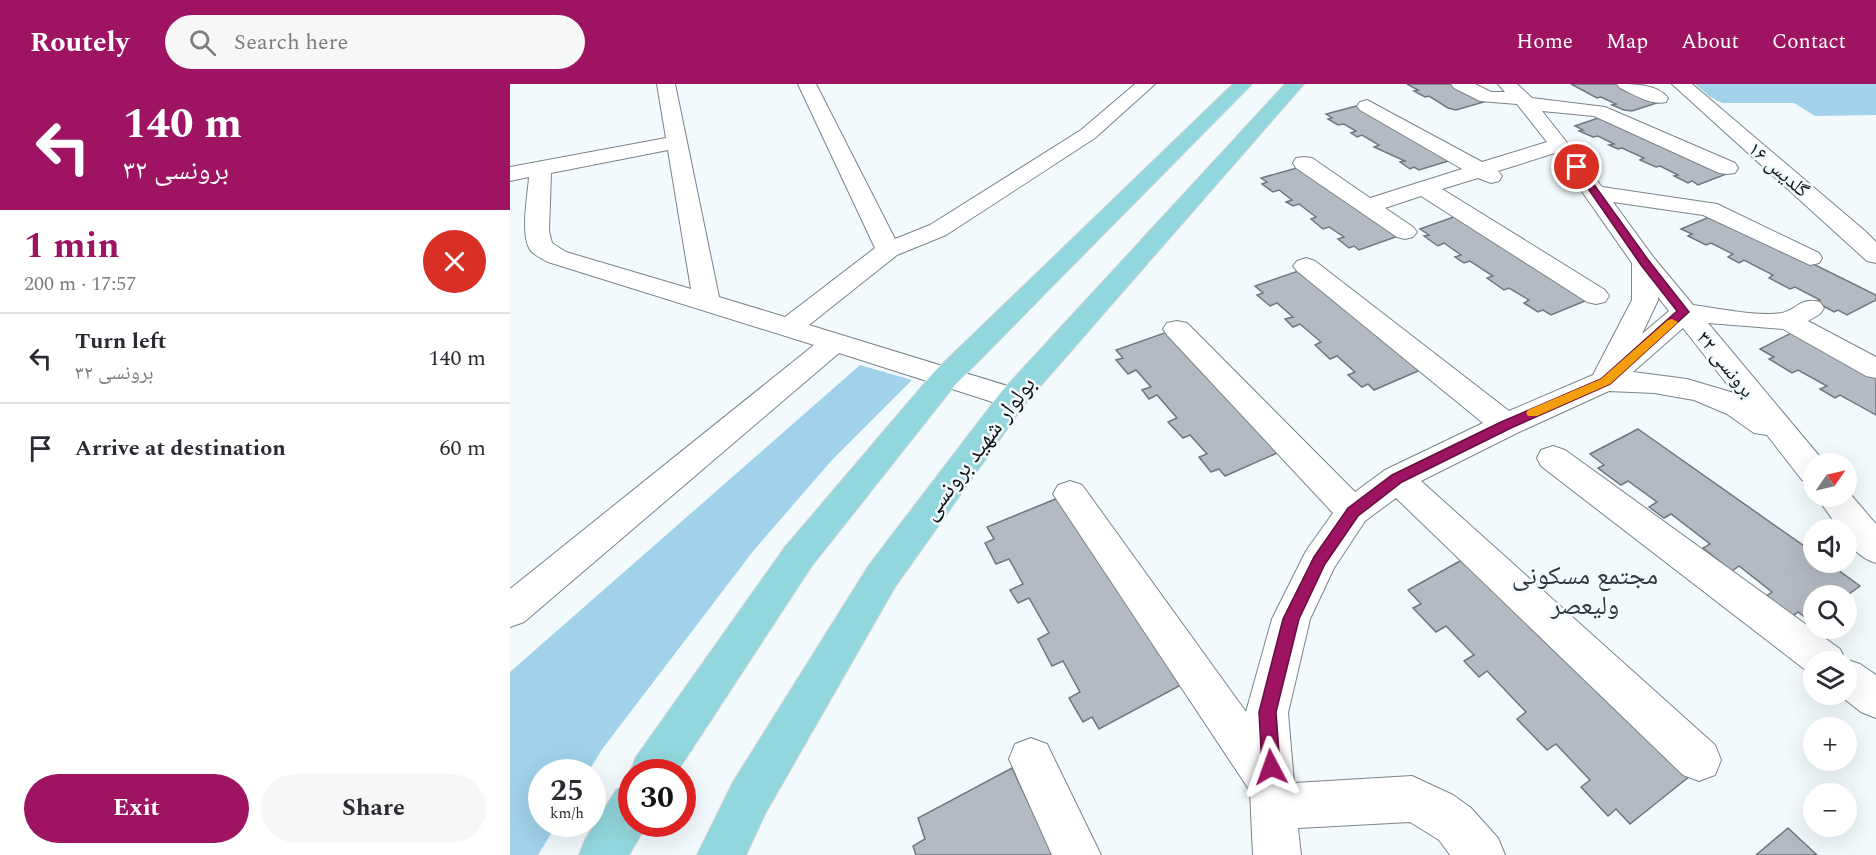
<!DOCTYPE html>
<html lang="en">
<head>
<meta charset="utf-8">
<style>
  body { margin:0; font-family:Spectral,"Noto Naskh Arabic",serif; background:#f7f7f7; color:#2b2b33; height:100vh; display:flex; flex-direction:column; font-size:22px; white-space:nowrap }
  * { box-sizing:border-box; margin:0 }
  p { font-size:20px; color:#7c7c81 }
  .icon { flex:none; width:33px; height:33px; fill:none; stroke:currentColor; stroke-width:2; stroke-linecap:round; stroke-linejoin:round }
  .map { position:relative; flex:1; overflow:hidden }
  .side { display:flex; flex-direction:column; background:#fff; width:510px }
  .side>* { flex:none }
  .top-card { background:#9e1462; color:#fff; overflow:hidden }
  .needle { width:39px; rotate:56deg }
  .buttons { position:absolute; left:1293px; top:369px; display:grid; gap:12px }
  .buttons a { display:grid; place-items:center; width:54px; height:54px; border-radius:50%; background:#fff; box-shadow:0 6px 24px #0002; font-size:30px }
  .speed { position:absolute; left:18px; top:675px; display:flex; gap:12px; font-size:30px; font-weight:700; text-align:center }
  .speed>* { display:grid; place-content:center; width:78px; height:78px; border-radius:50%; background:#fff; box-shadow:0 6px 24px #0002; line-height:1 }
  .speed small { font-size:15px; font-weight:400 }
  .speed .limit { border:9px solid #d22; background:#fff; color:#111 }
  .pin { position:absolute; display:grid; place-items:center; width:51px; height:51px; color:#fff; margin:-26px; border:3px solid #fff; border-radius:50%; box-shadow:0 2px 6px #0007 }
  .me { position:absolute; width:66px; margin:-33px; rotate:356deg; stroke-linejoin:round; filter:drop-shadow(0 0 4px #0008) }
  .turn { display:flex; align-items:center; gap:21px; height:126px; padding:0 24px; font-size:27px }
  .turn .icon { width:78px; height:78px; stroke-width:2.5 }
  .turn b { display:block; font-size:42px; line-height:51px }
  .round { display:grid; place-items:center; flex:none; width:63px; height:63px; border-radius:32px; background:#f7f7f7 }
  .summary { display:flex; align-items:center; justify-content:space-between; height:102px; padding:0 24px }
  h1 { font-size:36px; font-weight:700; line-height:45px; color:#9e1462 }
  .button { display:flex; gap:12px; margin-top:auto; padding:12px 24px }
  .button a { flex:1; height:69px; border-radius:36px; background:#9e1462; color:#fff; font-size:24px; font-weight:700; line-height:69px; text-align:center }
  .button a+a { background:#f7f7f7; color:#2b2b33 }
  ul { padding:0; list-style:none }
  li { display:flex; align-items:center; gap:18px; height:90px; padding:0 24px; border-top:2px solid #e1e1e2 }
  li div { flex:1 }
  li b { display:block; font-size:22px }
  li em { font-style:normal }
  header { display:flex; align-items:center; gap:36px; box-sizing:border-box; height:84px; padding:0 30px; background:#9e1462; color:#fff }
  header strong { font-size:28px }
  nav { display:flex; gap:33px; margin-inline-start:auto; font-size:21px }
  .search { width:420px; height:54px; background:#f7f7f7; display:flex; align-items:center; gap:15px; box-sizing:border-box; padding:0 21px; border-radius:33px; color:#7c7c81; font-size:22px }
  main { display:flex; flex:1; min-height:0 }
  .map>svg:first-child { display:block }
</style>
</head>
<body>
<header>
<strong>Routely</strong>
<div class="search"><svg class="icon" aria-label="search" viewBox="0 0 24 24"><circle cx="10" cy="10" r="6"/><path d="M15 15l6 6"/></svg>Search here</div>
<nav><a>Home</a><a>Map</a><a>About</a><a>Contact</a></nav>
</header>
<main>
<section class="side">
<div class="top-card">
<div class="turn"><svg class="icon" aria-label="left" viewBox="0 0 24 24"><path d="M17 20v-9H6M10 6l-5 5 5 5"/></svg><div><b>140 m</b>برونسی ۳۲</div></div>
</div>
<div class="summary"><div><h1>1 min</h1><p>200 m · 17:57</p></div><a class="round" style="background:#d93025;color:#fff"><svg class="icon" aria-label="close" viewBox="0 0 24 24"><path d="M6 6l12 12M18 6L6 18"/></svg></a></div>
<ul>
<li><svg class="icon" aria-label="left" viewBox="0 0 24 24"><path d="M17 20v-9H6M10 6l-5 5 5 5"/></svg><div><b>Turn left</b><p>برونسی ۳۲</p></div><em>140 m</em></li>
<li><svg class="icon" aria-label="arrive" viewBox="0 0 24 24"><path d="M6 21V4h12l-3 4 3 4H6"/></svg><div><b>Arrive at destination</b></div><em>60 m</em></li>
</ul>
<div class="button"><a>Exit</a><a>Share</a></div>
</section>
<div class="map">
<svg width="1366" height="771" viewBox="0 0 1366 771">
  <rect width="100%" height="100%" fill="#f3fafe"/>
  <g fill="#a1d2e9">
    <path d="M 1185,0 L 1366,0 L 1366,31 L 1305,32 L 1284,19 L 1212,19 L 1200,13 Z"/>
    <path d="M 350,281 L 402,296 L 322,376 L 244,466 L 93,664 L 78,688 L 32,688 L 32,740 L 47,740 L 28,771 L 0,771 L 0,588 Z"/>
  </g>
  <g fill="#b3bac2" stroke="#70777f" stroke-width="1.5">
    <path d="M 897,0 L 943,0 L 977,17 L 946,26 L 938,24 L 919,12 L 915,13 L 904,7 L 908,6 Z"/>
    <path d="M 1061,0 L 1107,0 L 1150,18 L 1122,27 L 1114,26 L 1102,21 L 1106,20 L 1091,13 L 1087,14 Z"/>
    <path d="M 850,21 L 945,75 L 909,86 L 904,83 L 900,85 L 890,78 L 895,77 L 864,63 L 869,61 L 852,51 L 847,53 L 841,49 L 846,47 L 834,40 L 828,41 L 818,35 L 822,34 L 816,30 Z"/>
    <path d="M 1094,32 L 1219,89 L 1188,101 L 1182,97 L 1178,99 L 1164,92 L 1168,91 L 1150,82 L 1146,83 L 1130,76 L 1134,74 L 1112,64 L 1108,65 L 1099,61 L 1104,60 L 1088,52 L 1083,53 L 1069,47 L 1073,46 L 1065,42 Z"/>
    <path d="M 790,83 L 891,151 L 849,166 L 844,162 L 839,164 L 828,155 L 834,153 L 819,143 L 813,145 L 801,135 L 806,133 L 789,120 L 783,122 L 776,118 L 782,116 L 769,106 L 763,108 L 752,100 L 757,98 L 751,94 Z"/>
    <path d="M 949,131 L 1082,214 L 1041,231 L 1033,226 L 1028,228 L 1014,219 L 1019,216 L 999,204 L 994,206 L 977,194 L 983,192 L 960,177 L 954,179 L 945,173 L 951,171 L 934,159 L 928,162 L 914,152 L 919,151 L 910,145 Z"/>
    <path d="M 1204,131 L 1366,211 L 1366,216 L 1337,231 L 1328,226 L 1324,228 L 1306,218 L 1310,216 L 1285,203 L 1280,205 L 1259,194 L 1263,191 L 1234,176 L 1229,179 L 1218,173 L 1223,170 L 1201,159 L 1196,161 L 1178,152 L 1182,150 L 1171,145 Z"/>
    <path d="M 791,186 L 915,284 L 864,306 L 858,300 L 852,303 L 838,291 L 845,288 L 827,272 L 820,275 L 805,261 L 811,258 L 790,240 L 783,243 L 775,235 L 783,233 L 767,219 L 760,222 L 747,211 L 753,209 L 745,202 Z"/>
    <path d="M 1287,246 L 1366,289 L 1366,331 L 1330,311 L 1325,314 L 1310,305 L 1317,302 L 1288,286 L 1282,289 L 1259,275 L 1264,273 L 1250,265 Z"/>
    <path d="M 660,247 L 774,366 L 715,392 L 709,385 L 701,388 L 689,373 L 697,370 L 680,351 L 673,354 L 658,338 L 667,334 L 647,311 L 639,315 L 632,306 L 641,303 L 626,286 L 618,290 L 606,276 L 613,274 L 606,266 Z"/>
    <path d="M 1128,345 L 1304,469 L 1304,478 L 1317,478 L 1350,502 L 1336,512 L 1304,512 L 1304,536 L 1301,538 L 1288,528 L 1282,533 L 1256,512 L 1262,508 L 1229,482 L 1222,487 L 1193,464 L 1200,460 L 1161,430 L 1154,434 L 1139,423 L 1147,418 L 1118,397 L 1111,401 L 1088,384 L 1094,381 L 1080,370 Z"/>
    <path d="M 548,414 L 671,601 L 589,645 L 582,633 L 573,638 L 559,614 L 570,608 L 553,577 L 542,582 L 528,555 L 539,549 L 519,514 L 508,519 L 500,506 L 513,500 L 499,475 L 486,480 L 475,459 L 484,455 L 477,443 Z"/>
    <path d="M 959,472 L 1185,688 L 1120,740 L 1106,725 L 1098,732 L 1071,703 L 1080,696 L 1046,660 L 1037,666 L 1007,635 L 1016,628 L 977,587 L 969,593 L 954,577 L 964,571 L 936,542 L 926,548 L 903,524 L 911,520 L 898,506 Z"/>
    <path d="M 502,684 L 543,771 L 406,771 L 403,762 L 415,755 L 408,734 Z"/>
    <path d="M 1278,744 L 1307,771 L 1246,771 Z"/>
  </g>
  <g fill="none" stroke-linecap="round" stroke-linejoin="round">
    <g stroke="#7a8489" stroke-width="2">
      <g id="minor">
        <path d="M 147,0 L 165,0 L 209,213 L 275,233 L 365,164 L 288,0 L 306,0 L 385,155 L 420,141 L 571,46 L 625,0 L 645,0 L 585,54 L 436,151 L 387,171 L 299,241 L 514,307 L 518,314 L 514,321 L 503,324 L 492,321 L 329,269 L 14,538 L 0,543 L 0,505 L 304,261 L 38,178 C 33,175 26,172 22,168 C 9,155 18,110 19,93 L 0,97 L 0,83 L 156,54 ZM 158,66 L 181,205 L 56,168 L 42,159 L 39,147 L 41,89 Z"/>
        <path d="M 941,0 L 965,0 L 981,8 L 995,8 L 988,0 L 1007,0 L 1022,14 L 1095,23 L 1225,79 L 1228,84 L 1225,89 L 1217,90 L 1209,89 L 1084,32 L 1032,27 L 1092,103 L 1207,120 L 1309,169 L 1312,174 L 1309,179 L 1300,181 L 1193,131 L 1103,118 L 1144,174 L 1183,221 C 1206,224 1250,233 1272,229 C 1288,225 1290,213 1310,218 L 1314,224 L 1310,230 L 1298,237 L 1366,273 L 1366,294 L 1356,292 L 1273,245 L 1198,239 L 1316,380 L 1304,380 L 1304,400 L 1292,396 L 1257,351 L 1244,349 L 1217,330 L 1184,316 L 1144,309 L 1099,307 L 1007,349 L 911,397 L 1205,661 L 1211,676 L 1205,691 L 1189,697 L 1173,691 L 886,414 L 855,437 L 824,484 L 800,535 L 778,629 L 784,699 L 902,692 L 943,711 L 961,724 L 988,754 L 995,771 L 940,771 L 929,756 L 900,738 L 788,744 L 791,771 L 743,771 L 740,707 L 543,410 L 548,401 L 560,397 L 572,401 L 736,628 L 762,535 L 796,467 L 823,429 L 657,251 L 653,245 L 657,239 L 667,237 L 677,239 L 845,408 L 875,386 L 973,339 L 787,187 L 783,182 L 787,177 L 796,174 L 805,177 L 999,327 L 1083,291 L 1122,216 L 1122,179 L 1045,69 L 988,87 L 992,92 L 989,97 L 981,99 L 968,94 L 932,105 L 1095,206 L 1099,212 L 1095,218 L 1086,220 L 1077,218 L 911,112 L 875,124 L 903,143 L 907,148 L 903,153 L 895,155 L 887,153 L 786,84 L 783,79 L 786,74 L 794,73 L 802,74 L 860,114 L 952,85 L 850,26 L 847,22 L 850,18 L 857,16 L 972,78 L 1037,58 L 1007,20 L 970,17 L 944,4 ZM 1148,213 L 1159,227 L 1132,250 L 1148,216 ZM 1173,244 L 1224,309 L 1177,295 L 1123,288 Z"/>
        <path d="M 1107,0 C 1123,0 1148,0 1158,14 L 1156,18 C 1141,22 1123,10 1110,4 Z"/>
        <path d="M 1162,0 L 1182,0 L 1355,147 L 1366,158 L 1366,179 L 1357,177 Z"/>
        <path d="M 1043,362 L 1055,366 L 1330,565 L 1335,575 L 1350,580 L 1366,591 L 1366,634 L 1351,628 L 1328,610 L 1336,610 L 1336,578 L 1304,578 L 1304,591 L 1302,591 L 1031,382 L 1027,374 L 1031,366 Z"/>
        <path d="M 1336,405 L 1366,440 L 1366,479 C 1352,475 1336,462 1336,446 L 1330,446 L 1306,412 L 1336,412 Z"/>
        <path d="M 521,654 L 537,660 L 591,771 L 542,771 L 499,675 L 505,660 Z"/>
      </g>
    </g>
    <g stroke="#d4d5d5" stroke-width="2">
      <g id="major">
        <path d="M 723,0 L 742,0 L 445,301 L 301,483 L 167,688 L 122,688 L 122,692 L 120,688 L 126,673 L 275,463 L 425,287 Z"/>
        <path d="M 775,0 L 794,0 L 514,321 L 385,503 L 255,730 L 236,771 L 187,771 L 223,698 L 359,481 L 492,307 Z"/>
        <path d="M 122,699 L 122,740 L 137,740 L 119,771 L 69,771 L 76,754 L 106,706 Z"/>
      </g>
    </g>
    <use href="#minor" fill="#fff" fill-rule="evenodd"/>
    <use href="#major" fill="#92d7dd" fill-rule="evenodd"/>
  </g>
  <path fill="#9e1462" stroke="#670d40" stroke-width="1.5" d="M 1064,81 L 1070,81 L 1139,177 L 1179,228 L 1100,300 L 1001,344 L 892,398 L 848,432 L 815,480 L 789,535 L 766,628 L 770,683 L 767,689 L 761,692 L 754,689 L 752,683 L 749,628 L 773,535 L 804,473 L 838,424 L 882,391 L 991,338 L 1091,295 L 1167,227 L 1131,181 L 1063,83 Z"/>
  <path fill="#f59e0b" d="M 1162,235 L 1168,238 L 1166,240 L 1100,300 L 1027,332 L 1018,332 L 1016,329 L 1018,326 L 1091,295 L 1158,236 Z"/>
  <g text-anchor="middle" stroke-width="5" stroke-linejoin="round" paint-order="stroke">
    <g font-size="20" fill="#101416" stroke="#f3fafe">
      <text transform="translate(1269 85) rotate(41)" y="7">گلدیس ۱۶</text>
      <text transform="translate(1216 280) rotate(51)" y="7">برونسی ۳۲</text>
    </g>
    <g font-size="24" fill="#101416" stroke="#f3fafe">
      <text transform="translate(468 364) rotate(-53)" y="8">بولوار شهید برونسی</text>
    </g>
    <g font-size="26" fill="#2f383d" stroke="#f3fafe">
      <text x="1075" y="500">مجتمع مسکونی<tspan x="1075" dy="30">ولیعصر</tspan></text>
    </g>
  </g>
</svg>
<div class="buttons">
<a><svg class="needle" viewBox="-14 -14 28 28"><path d="M0-13l5 13h-10z" fill="#e53935"/><path d="M0 13l5-13h-10z" fill="#7c7c81"/></svg></a>
<a><svg class="icon" aria-label="sound" viewBox="0 0 24 24"><path d="M4 9h4l5-4v14l-5-4H4zM17 9q2 3 0 6"/></svg></a>
<a><svg class="icon" aria-label="search" viewBox="0 0 24 24"><circle cx="10" cy="10" r="6"/><path d="M15 15l6 6"/></svg></a>
<a><svg class="icon" aria-label="layers" viewBox="0 0 24 24"><path d="M12 4l9 5-9 5-9-5zM3 14l9 5 9-5"/></svg></a>
<a>+</a>
<a>−</a>
</div>
<div class="speed"><div>25<small>km/h</small></div><div class="limit">30</div></div>
<div class="pin" style="left:1067px;top:83px;background:#d93025"><svg class="icon" aria-label="arrive" viewBox="0 0 24 24"><path d="M6 21V4h12l-3 4 3 4H6"/></svg></div>
<svg class="me" style="left:761px;top:683px" viewBox="-20 -20 40 40"><path d="M0-17L14 15 0 8-14 15z" fill="#9e1462" stroke="#fff" stroke-width="4"/></svg>
</div>
</main>
</body>
</html>
